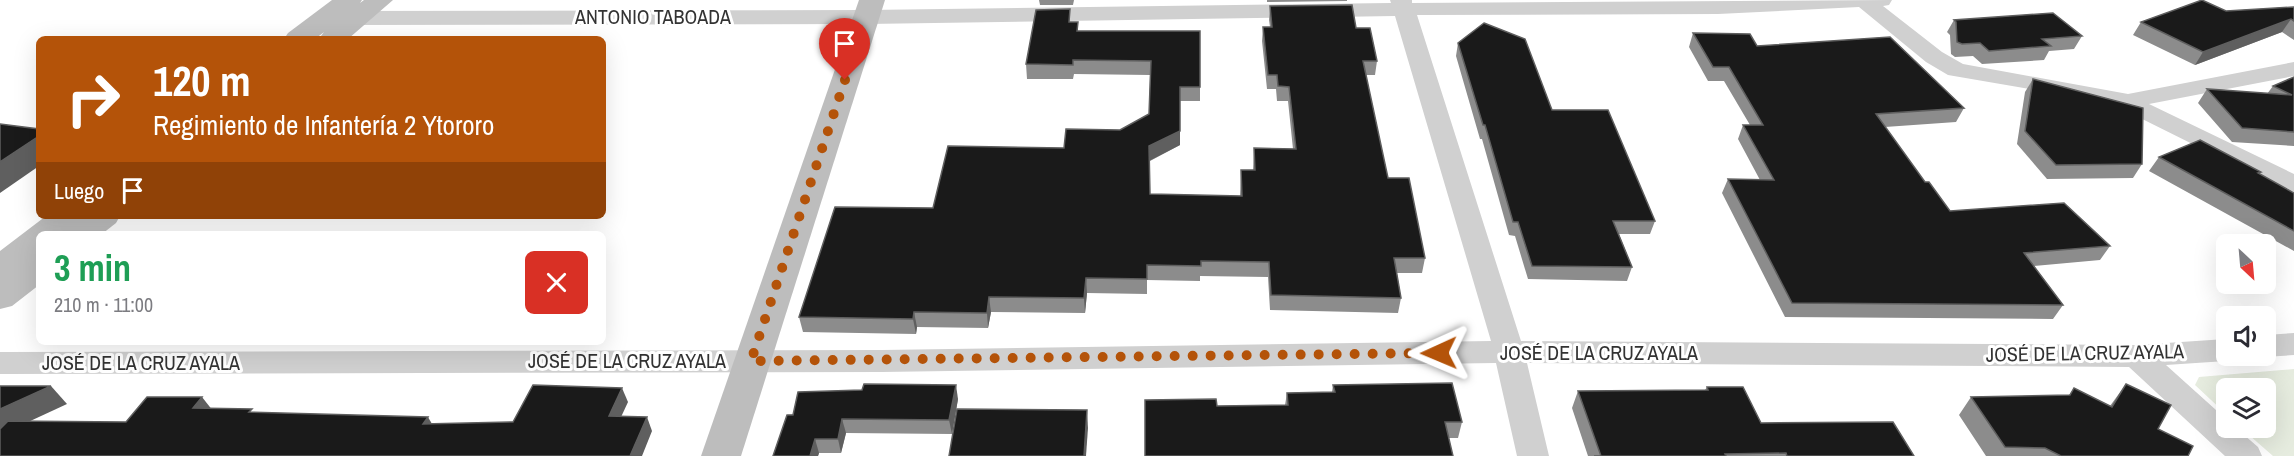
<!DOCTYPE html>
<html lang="es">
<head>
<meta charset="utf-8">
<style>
  body { margin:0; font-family:"Archivo Narrow",sans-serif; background:#f2f2f3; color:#2b2b33; height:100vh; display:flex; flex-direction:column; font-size:22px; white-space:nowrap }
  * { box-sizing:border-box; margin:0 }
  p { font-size:20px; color:#7c7c81 }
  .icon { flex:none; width:33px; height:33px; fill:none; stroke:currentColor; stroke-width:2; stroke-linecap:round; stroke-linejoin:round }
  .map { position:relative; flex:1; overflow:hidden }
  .details { position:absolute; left:36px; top:231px; width:570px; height:114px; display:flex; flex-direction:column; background:#fff; border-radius:9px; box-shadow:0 6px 24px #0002 }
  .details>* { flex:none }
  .guide { position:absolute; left:36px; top:36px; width:570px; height:183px; border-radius:9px; box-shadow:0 6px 24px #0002; background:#b45309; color:#fff; overflow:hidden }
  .needle { width:39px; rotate:154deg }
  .buttons { position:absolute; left:2216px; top:234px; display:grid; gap:12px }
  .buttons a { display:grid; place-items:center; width:60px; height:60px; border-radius:9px; background:#fff; box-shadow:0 6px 24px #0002; font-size:30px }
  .pin { position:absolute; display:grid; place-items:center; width:51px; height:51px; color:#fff; margin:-62px -26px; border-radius:50% 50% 50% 0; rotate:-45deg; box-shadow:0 0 6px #0007 }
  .pin .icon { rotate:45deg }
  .me { position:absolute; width:66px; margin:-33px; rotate:269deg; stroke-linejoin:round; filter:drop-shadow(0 0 4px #0008) }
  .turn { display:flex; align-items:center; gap:21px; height:126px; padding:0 18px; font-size:27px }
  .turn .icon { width:78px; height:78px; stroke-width:2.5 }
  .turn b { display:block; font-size:42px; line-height:51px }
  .then { display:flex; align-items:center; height:57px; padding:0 18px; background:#0003; gap:12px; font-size:22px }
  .round { display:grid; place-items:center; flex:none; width:63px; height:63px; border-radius:9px; background:#f2f2f3 }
  .overview { display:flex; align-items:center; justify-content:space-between; height:102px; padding:0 18px }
  h1 { font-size:36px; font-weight:800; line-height:45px; color:#1e9e55 }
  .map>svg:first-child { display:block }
</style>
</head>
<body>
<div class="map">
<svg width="2294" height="456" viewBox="0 0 2294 456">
  <rect width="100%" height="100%" fill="#fff"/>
  <path fill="#e6ecdf" d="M 2294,369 L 2294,456 L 2273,456 L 2241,428 L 2265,428 L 2265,388 L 2226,388 L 2226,414 L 2195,385 L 2199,377 Z"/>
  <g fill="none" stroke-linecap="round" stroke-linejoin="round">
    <g fill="#d0d0d0" fill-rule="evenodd">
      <path d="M 1390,0 L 1412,0 L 1412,3 L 1892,0 L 1889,5 L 1883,6 L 1942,52 L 1963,64 L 2128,94 L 2294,62 L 2294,76 L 2149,104 L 2294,174 L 2294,192 L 2285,190 L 2110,103 L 1948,75 L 1926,62 L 1859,7 L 1718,14 L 1417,15 L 1521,341 L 2136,345 L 2226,339 L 2226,356 L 2238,356 L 2237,358 L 2226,361 L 2166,365 L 2226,419 L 2226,428 L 2236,428 L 2258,447 L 2262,456 L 2225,456 L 2129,367 L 1527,363 L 1549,456 L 1517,456 L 1496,363 L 882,372 L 0,374 L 0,352 L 882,350 L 1491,341 L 1395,16 L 867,24 L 334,25 L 326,23 L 323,18 L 326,13 L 334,11 L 867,10 L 1391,3 Z"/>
      <path d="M 2294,333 L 2294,355 L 2265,357 L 2260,356 L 2265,356 L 2265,335 Z"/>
    </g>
    <g fill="#bdbdbd" fill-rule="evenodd">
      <path d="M 332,0 L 362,0 L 360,3 L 364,0 L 393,0 L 348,39 L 324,39 L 321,36 L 324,32 L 315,39 L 284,39 L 288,33 Z"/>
      <path d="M 859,0 L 885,0 L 741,456 L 701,456 Z"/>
      <path d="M 46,216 L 120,216 L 116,223 L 102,234 L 39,234 L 39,285 L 12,306 L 0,309 L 0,251 Z"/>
    </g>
  </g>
  <g fill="#8c8c8c">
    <path d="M 1039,0 L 1074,0 L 1073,5 L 1040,5 Z"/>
    <path d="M 1267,0 L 1347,0 L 1347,1 L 1267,2 Z"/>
    <path d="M 1270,6 L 1356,28 L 1377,61 L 1375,75 L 1366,75 L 1388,178 L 1425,258 L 1422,273 L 1397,273 L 1401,298 L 1398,313 L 1270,310 L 1268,277 L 1200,276 L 1200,281 L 1147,280 L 1147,294 L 1087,293 L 1085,313 L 991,312 L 988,328 L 917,327 L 916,334 L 803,332 L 799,317 L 933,208 L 1064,148 L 1120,130 L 1149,114 L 1150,75 L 1074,74 L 1073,79 L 1027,79 L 1026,64 L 1071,22 L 1078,22 L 1078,31 L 1200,31 L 1200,101 L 1180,101 L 1180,145 L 1150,161 L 1150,194 L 1240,196 L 1241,170 L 1253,170 L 1254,148 L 1293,149 L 1288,101 L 1277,101 L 1276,89 L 1267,89 L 1262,41 L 1263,27 L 1270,27 L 1269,20 Z"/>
    <path d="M 2294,7 L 2294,40 L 2282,32 L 2195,65 L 2133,35 L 2141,22 L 2226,11 Z"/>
    <path d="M 1954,20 L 2082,36 L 2074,49 L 2049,51 L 2044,60 L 1982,64 L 1973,56 L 1955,57 L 1951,54 L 1950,35 L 1947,32 Z"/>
    <path d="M 1693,33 L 1757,46 L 1964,108 L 1956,122 L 1885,127 L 1925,182 L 1950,211 L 2110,246 L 2100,260 L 2034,266 L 2063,305 L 2053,319 L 1785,317 L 1722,193 L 1728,179 L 1760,180 L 1738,139 L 1743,125 L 1750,125 L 1724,81 L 1708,81 L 1689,47 Z"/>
    <path d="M 1458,43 L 1552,110 L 1655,221 L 1650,234 L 1619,234 L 1632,267 L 1627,281 L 1528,279 L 1515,236 L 1509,235 L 1482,139 L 1480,139 L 1456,56 Z"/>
    <path d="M 2294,77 L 2294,146 L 2232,142 L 2198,103 L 2207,89 L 2267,94 L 2273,86 Z"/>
    <path d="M 2033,79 L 2142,164 L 2133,178 L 2047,179 L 2017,144 L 2025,92 Z"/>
    <path d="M 2159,157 L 2261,172 L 2259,174 L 2294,193 L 2294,251 L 2149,171 Z"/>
    <path d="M 2126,384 L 2158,429 L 2188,456 L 1986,456 L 1959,415 L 1971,397 L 2069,395 L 2074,388 L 2110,406 Z"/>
    <path d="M 1333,385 L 1462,422 L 1458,438 L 1448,438 L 1217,406 L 1285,405 L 1287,393 L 1332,392 Z"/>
    <path d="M 1707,387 L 1761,423 L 1914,456 L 1588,456 L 1572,408 L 1578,391 L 1705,390 Z"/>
    <path d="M 958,399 L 952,434 L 846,433 L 841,453 L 819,453 L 818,456 L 773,456 L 787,415 Z"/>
  </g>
  <g fill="#5f5f5f">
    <path d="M 2291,19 L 2282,32 L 2195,65 L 2203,52 Z"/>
    <path d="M 1180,131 L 1180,145 L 1149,161 L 1149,146 Z"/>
    <path d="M 39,136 L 39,166 L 0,193 L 0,162 Z"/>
    <path d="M 1086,278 L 1087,293 L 1085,313 L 1084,298 Z"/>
    <path d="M 989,297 L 991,312 L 988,328 L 987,313 Z"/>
    <path d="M 914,312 L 917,327 L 916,334 L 913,319 Z"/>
    <path d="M 956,385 L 958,399 L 952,434 L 949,420 Z"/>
    <path d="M 51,386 L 67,404 L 0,435 L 0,409 Z"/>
    <path d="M 622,388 L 628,402 L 615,430 L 609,416 Z"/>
    <path d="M 202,397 L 213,411 L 193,408 Z"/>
    <path d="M 1087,410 L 1088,428 L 1086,456 L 1084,456 Z"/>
    <path d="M 428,417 L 436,431 L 423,424 Z"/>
    <path d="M 647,417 L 652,431 L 642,456 L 630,456 Z"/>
    <path d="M 842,419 L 846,433 L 841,453 L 838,439 Z"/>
    <path d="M 815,439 L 819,453 L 818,456 L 810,456 Z"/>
  </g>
  <g fill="#1a1a1a" stroke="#5f5f5f" stroke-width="1.5">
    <path d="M 2202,0 L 2226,11 L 2294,7 L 2294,21 L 2291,19 L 2203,52 L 2141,22 Z"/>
    <path d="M 1352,5 L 1356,28 L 1370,28 L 1377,61 L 1363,61 L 1388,178 L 1409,178 L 1425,258 L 1394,258 L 1401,298 L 1271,295 L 1269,262 L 1201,261 L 1201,266 L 1147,265 L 1147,279 L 1086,278 L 1084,298 L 989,297 L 987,313 L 914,312 L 913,319 L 799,317 L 835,207 L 933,208 L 948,146 L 1064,148 L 1066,129 L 1120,130 L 1149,114 L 1151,61 L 1073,60 L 1073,65 L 1026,64 L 1036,10 L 1070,9 L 1069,22 L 1078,22 L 1077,31 L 1200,31 L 1200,87 L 1180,87 L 1180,131 L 1149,146 L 1150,194 L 1242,196 L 1241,170 L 1255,170 L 1254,148 L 1296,149 L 1289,87 L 1278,86 L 1277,75 L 1268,75 L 1263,27 L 1272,27 L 1270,6 Z"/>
    <path d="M 2053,13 L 2082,36 L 2042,39 L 2051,46 L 1989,51 L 1980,43 L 1962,44 L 1957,42 L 1956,22 L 1954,20 Z"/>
    <path d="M 1484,23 L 1525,39 L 1552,110 L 1608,110 L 1655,221 L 1613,221 L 1632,267 L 1532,266 L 1518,222 L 1513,222 L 1485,125 L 1483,125 L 1458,43 Z"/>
    <path d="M 1693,33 L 1750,34 L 1757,46 L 1890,37 L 1964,108 L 1876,114 L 1925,182 L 1929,182 L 1950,211 L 2064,203 L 2110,246 L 2024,253 L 2063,305 L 1792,303 L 1728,179 L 1774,180 L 1743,125 L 1763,125 L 1729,67 L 1713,67 Z"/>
    <path d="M 2294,77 L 2294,132 L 2242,128 L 2207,89 L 2292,95 L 2273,86 Z"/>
    <path d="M 2033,79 L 2143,108 L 2142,164 L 2056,165 L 2025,131 Z"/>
    <path d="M 0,124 L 39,129 L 39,136 L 0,162 Z"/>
    <path d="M 2200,140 L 2261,172 L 2258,173 L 2294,193 L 2294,231 L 2159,157 Z"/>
    <path d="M 1452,383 L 1462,422 L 1445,422 L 1453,456 L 1145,456 L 1145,400 L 1216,399 L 1217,406 L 1288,405 L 1287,393 L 1335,392 L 1333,385 Z"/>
    <path d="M 864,384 L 956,385 L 949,420 L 842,419 L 838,439 L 815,439 L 810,456 L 773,456 L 787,415 L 793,415 L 798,392 L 862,390 Z"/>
    <path d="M 2126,384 L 2171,405 L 2158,429 L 2193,446 L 2188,456 L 2061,456 L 2045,448 L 2005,447 L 1971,397 L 2070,395 L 2074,388 L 2112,407 Z"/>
    <path d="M 533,385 L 622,388 L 609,416 L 647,417 L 630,456 L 0,456 L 0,429 L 8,421 L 126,422 L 147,397 L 202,397 L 193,408 L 252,409 L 249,412 L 428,417 L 423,424 L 513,422 Z"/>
    <path d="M 0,386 L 51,386 L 0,409 Z"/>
    <path d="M 1707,387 L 1743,387 L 1761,423 L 1893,422 L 1914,456 L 1787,456 L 1786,453 L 1725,454 L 1726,456 L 1594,456 L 1601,456 L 1578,391 L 1708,390 Z"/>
    <path d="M 957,409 L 1087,410 L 1084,456 L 949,456 Z"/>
  </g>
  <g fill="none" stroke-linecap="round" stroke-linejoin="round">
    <path stroke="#b45309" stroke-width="10" stroke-dasharray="0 18" d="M 845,80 L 751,361 L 1439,353"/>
  </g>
  <g text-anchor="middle" stroke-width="6" stroke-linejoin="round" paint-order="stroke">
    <g font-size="20" fill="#333" stroke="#fff">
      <text x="653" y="24">ANTONIO TABOADA</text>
      <text x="1599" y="360">JOSÉ DE LA CRUZ AYALA</text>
      <text transform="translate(2085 353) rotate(-1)" y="7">JOSÉ DE LA CRUZ AYALA</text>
      <text x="627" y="368">JOSÉ DE LA CRUZ AYALA</text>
      <text x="141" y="370">JOSÉ DE LA CRUZ AYALA</text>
    </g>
  </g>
</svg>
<div class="buttons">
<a><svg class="needle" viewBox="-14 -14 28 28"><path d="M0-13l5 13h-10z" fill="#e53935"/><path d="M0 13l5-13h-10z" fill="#7c7c81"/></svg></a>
<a><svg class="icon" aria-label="sound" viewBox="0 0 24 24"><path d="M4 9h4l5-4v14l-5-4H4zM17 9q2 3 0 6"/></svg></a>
<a><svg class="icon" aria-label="layers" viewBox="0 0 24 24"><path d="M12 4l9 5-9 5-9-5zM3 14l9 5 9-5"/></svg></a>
</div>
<div class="pin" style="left:845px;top:80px;background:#d93025"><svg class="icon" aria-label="arrive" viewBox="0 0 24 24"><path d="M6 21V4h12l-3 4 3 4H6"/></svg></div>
<svg class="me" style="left:1439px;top:353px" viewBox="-20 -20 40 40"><path d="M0-17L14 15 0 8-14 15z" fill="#b45309" stroke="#fff" stroke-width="4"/></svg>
<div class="guide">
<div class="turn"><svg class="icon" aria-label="right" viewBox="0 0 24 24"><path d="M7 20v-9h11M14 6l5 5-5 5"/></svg><div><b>120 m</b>Regimiento de Infantería 2 Ytororo</div></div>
<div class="then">Luego<svg class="icon" aria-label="arrive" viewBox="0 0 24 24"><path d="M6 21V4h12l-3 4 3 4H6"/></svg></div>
</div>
<section class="details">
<div class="overview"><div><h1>3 min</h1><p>210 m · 11:00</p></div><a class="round" style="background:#d93025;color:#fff"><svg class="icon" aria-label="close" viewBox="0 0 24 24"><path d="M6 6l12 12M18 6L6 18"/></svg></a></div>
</section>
</div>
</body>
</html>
